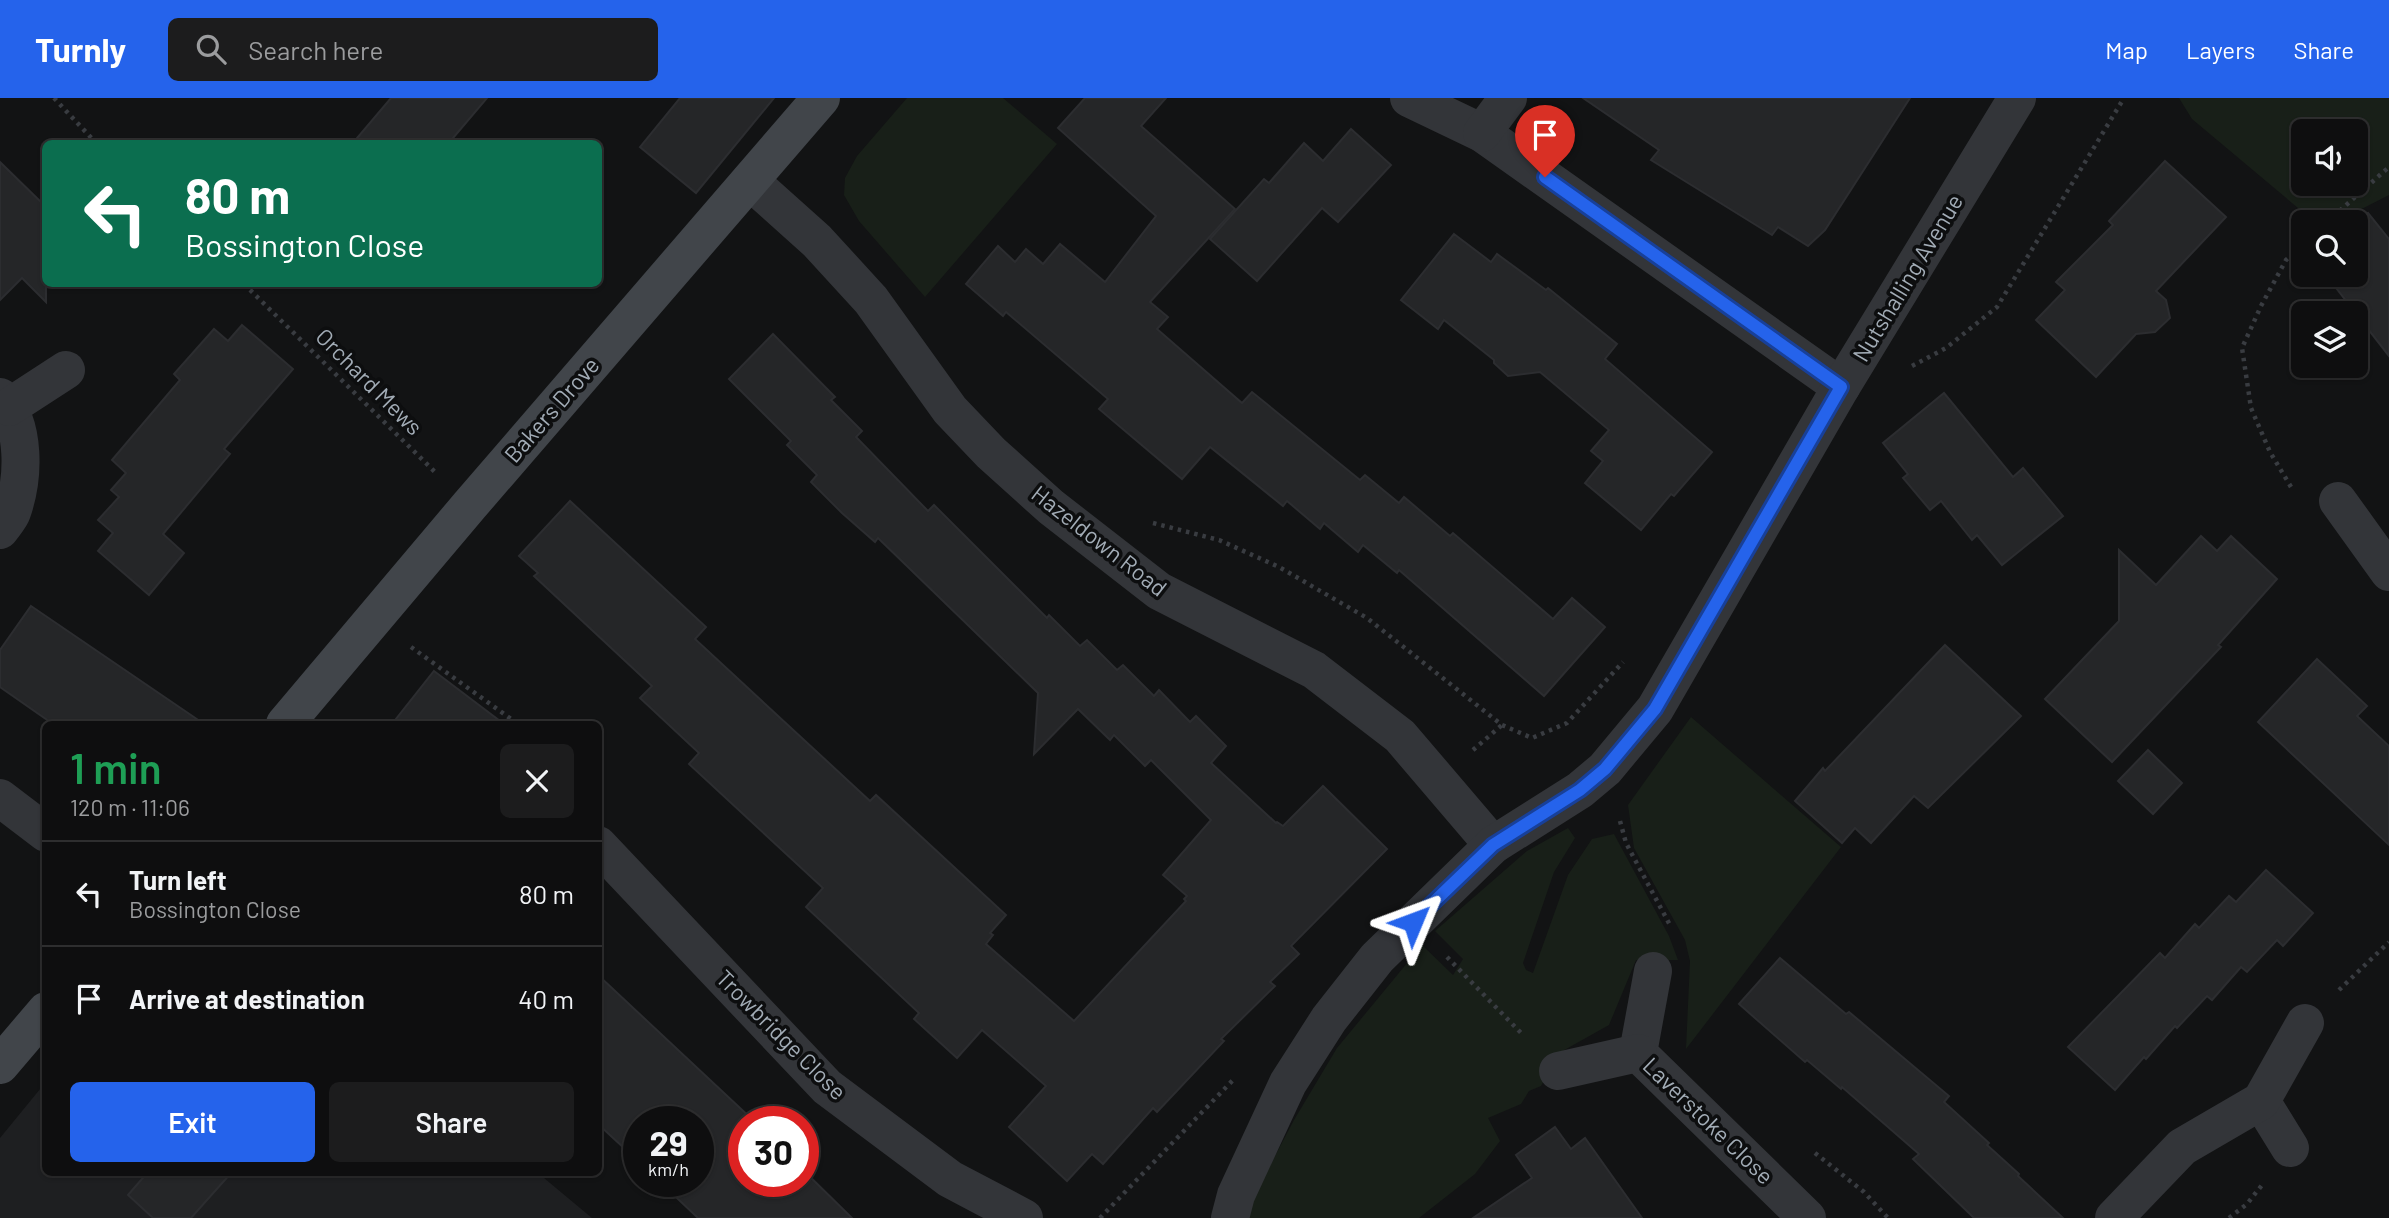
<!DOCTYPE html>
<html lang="en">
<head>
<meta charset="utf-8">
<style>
  body { margin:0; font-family:Barlow,sans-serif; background:#1c1c1d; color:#f1f3f6; height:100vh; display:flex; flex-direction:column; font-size:26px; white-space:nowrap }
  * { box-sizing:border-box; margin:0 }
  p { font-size:23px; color:#9b9c9e }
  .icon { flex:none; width:38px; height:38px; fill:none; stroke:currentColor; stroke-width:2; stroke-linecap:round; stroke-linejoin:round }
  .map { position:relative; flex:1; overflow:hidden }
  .panel { position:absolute; left:42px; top:623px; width:560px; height:455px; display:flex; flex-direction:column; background:#0e0e0f; border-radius:10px; box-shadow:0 2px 5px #0004,0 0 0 2px #2e2e2f }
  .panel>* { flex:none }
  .top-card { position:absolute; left:42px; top:42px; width:560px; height:147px; border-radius:10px; box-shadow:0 2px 5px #0004,0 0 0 2px #2e2e2f; background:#0b6e4f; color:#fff; overflow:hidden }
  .tools { position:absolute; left:2291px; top:21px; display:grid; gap:14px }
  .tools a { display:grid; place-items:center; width:77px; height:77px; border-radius:10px; background:#0e0e0f; box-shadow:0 2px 5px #0004,0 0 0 2px #2e2e2f; font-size:35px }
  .speed { position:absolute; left:623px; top:1008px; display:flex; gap:14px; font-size:35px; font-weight:700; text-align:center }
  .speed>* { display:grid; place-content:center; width:91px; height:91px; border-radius:50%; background:#0e0e0f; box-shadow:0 2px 5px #0004,0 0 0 2px #2e2e2f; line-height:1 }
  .speed small { font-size:18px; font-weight:400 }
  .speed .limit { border:10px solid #d22; background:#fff; color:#111 }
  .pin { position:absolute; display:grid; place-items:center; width:60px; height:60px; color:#fff; margin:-72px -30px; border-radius:50% 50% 50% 0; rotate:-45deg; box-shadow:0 0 7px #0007 }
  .pin .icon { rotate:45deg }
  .me { position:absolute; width:77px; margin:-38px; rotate:46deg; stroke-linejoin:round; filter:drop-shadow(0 0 5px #0008) }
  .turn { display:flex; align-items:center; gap:24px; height:147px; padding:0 28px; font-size:32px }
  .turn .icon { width:91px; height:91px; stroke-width:2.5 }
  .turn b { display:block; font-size:49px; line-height:60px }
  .round { display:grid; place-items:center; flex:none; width:74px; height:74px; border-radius:10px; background:#1c1c1d }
  .head { display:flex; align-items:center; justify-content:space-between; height:119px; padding:0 28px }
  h1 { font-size:42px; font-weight:600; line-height:52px; color:#1e9e55 }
  .button { display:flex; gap:14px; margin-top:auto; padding:14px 28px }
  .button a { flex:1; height:80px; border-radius:10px; background:#2563eb; color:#fff; font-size:28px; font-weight:600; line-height:80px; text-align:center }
  .button a+a { background:#1c1c1d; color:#f1f3f6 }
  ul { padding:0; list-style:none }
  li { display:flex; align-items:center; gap:21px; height:105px; padding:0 28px; border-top:2px solid #2e2e2f }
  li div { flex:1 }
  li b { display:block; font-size:26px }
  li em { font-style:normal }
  header { display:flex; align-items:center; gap:42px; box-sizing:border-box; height:98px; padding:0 35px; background:#2563eb; color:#fff }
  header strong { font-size:33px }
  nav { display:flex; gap:38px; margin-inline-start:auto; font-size:24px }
  .search { width:490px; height:63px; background:#1c1c1d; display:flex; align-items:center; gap:18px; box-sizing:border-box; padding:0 24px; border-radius:10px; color:#9b9c9e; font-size:26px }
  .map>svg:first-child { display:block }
</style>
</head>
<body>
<header>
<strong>Turnly</strong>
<div class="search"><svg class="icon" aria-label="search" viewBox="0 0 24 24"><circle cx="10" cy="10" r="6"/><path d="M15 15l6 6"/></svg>Search here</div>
<nav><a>Map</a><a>Layers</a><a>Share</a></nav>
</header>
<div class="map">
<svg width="2389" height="1120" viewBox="0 0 2389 1120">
  <rect width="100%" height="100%" fill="#121314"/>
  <path fill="#1e1f21" d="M 45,985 L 46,1074 L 538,1075 L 592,1120 L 0,1120 L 0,1040 Z"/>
  <g fill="#181f18" fill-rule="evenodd">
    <path d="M 907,0 L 1003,0 L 1057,46 L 925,199 L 859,123 L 844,97 L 845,80 L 857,58 Z"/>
    <path d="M 2179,0 L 2389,0 L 2389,97 L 2342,121 L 2304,115 L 2192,21 ZM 2303,33 L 2356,33 L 2356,86 L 2303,86 Z"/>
    <path d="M 1691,619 L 1841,749 L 1686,951 L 1690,863 L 1685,842 L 1634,750 L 1628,707 Z"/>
    <path d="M 1568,730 L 1575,740 L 1554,774 L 1523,865 L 1526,872 L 1533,875 L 1568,777 L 1592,741 L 1614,736 L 1669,838 L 1678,862 L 1636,862 L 1609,927 L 1559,955 L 1541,988 L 1529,993 L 1521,1006 L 1488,1020 L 1500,1043 L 1475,1076 L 1419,1120 L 1248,1120 L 1255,1096 L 1294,1022 L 1337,950 L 1422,847 L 1453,877 L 1463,861 L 1435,833 L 1527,753 Z"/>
  </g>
  <g fill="#252628" stroke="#2c2d30" stroke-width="2">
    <path d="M 391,0 L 487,0 L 448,46 L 352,46 Z"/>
    <path d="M 680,0 L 774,0 L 696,95 L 640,49 Z"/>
    <path d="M 1085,0 L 1166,0 L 1141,28 L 1235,111 L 1150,204 L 1168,219 L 1157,231 L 1242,305 L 1252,294 L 1360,382 L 1365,377 L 1399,405 L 1404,399 L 1450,438 L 1453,435 L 1553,521 L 1572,500 L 1605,529 L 1544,598 L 1399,472 L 1397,475 L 1363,447 L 1358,454 L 1324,425 L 1320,431 L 1287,403 L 1283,408 L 1210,349 L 1182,381 L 1099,311 L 1108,301 L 1006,214 L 1003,218 L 966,186 L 998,148 L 1015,164 L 1026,151 L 1043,166 L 1060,146 L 1105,184 L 1156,118 L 1058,30 Z"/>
    <path d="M 1583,0 L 1910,0 L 1825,132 L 1808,148 L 1778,129 L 1772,137 L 1651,62 L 1659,52 Z"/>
    <path d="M 1351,31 L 1391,67 L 1338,124 L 1322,110 L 1257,183 L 1210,141 L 1264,81 L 1269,85 L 1304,45 L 1323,63 Z"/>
    <path d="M 2165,63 L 2226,119 L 2156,193 L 2166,202 L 2170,220 L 2155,234 L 2136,236 L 2096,279 L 2036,222 L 2065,192 L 2056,184 L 2113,127 L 2109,123 Z"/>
    <path d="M 0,64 L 46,109 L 46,204 L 22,180 L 0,202 Z"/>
    <path d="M 2368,115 L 2389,141 L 2389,258 L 2326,177 L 2356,177 L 2356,125 Z"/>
    <path d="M 1454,136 L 1491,164 L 1497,156 L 1546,192 L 1548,190 L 1617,246 L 1605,261 L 1712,354 L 1674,398 L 1671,396 L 1641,432 L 1585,385 L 1603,363 L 1591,353 L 1609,332 L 1540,274 L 1508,278 L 1494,265 L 1494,262 L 1444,222 L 1438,231 L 1401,202 Z"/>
    <path d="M 242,227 L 293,271 L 224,351 L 230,356 L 163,436 L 184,455 L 149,497 L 98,453 L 113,435 L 98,422 L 119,399 L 111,392 L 126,375 L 112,362 L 180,282 L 174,276 L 214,231 L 228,243 Z"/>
    <path d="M 773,236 L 835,299 L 831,302 L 862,333 L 856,339 L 928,413 L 934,407 L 1047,520 L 1049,517 L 1080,548 L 1087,542 L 1117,572 L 1123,567 L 1154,598 L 1159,592 L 1190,624 L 1196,618 L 1226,648 L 1211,665 L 1276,725 L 1277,724 L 1283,728 L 1323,688 L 1387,751 L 1291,848 L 1299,856 L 1270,884 L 1275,888 L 1221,941 L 1224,943 L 1157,1014 L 1153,1010 L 1103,1066 L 1092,1056 L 1067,1083 L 1009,1029 L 1046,988 L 982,932 L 957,960 L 914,921 L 919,915 L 806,809 L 823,790 L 689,666 L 699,655 L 640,600 L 652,588 L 534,478 L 538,475 L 519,458 L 570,403 L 706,529 L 695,541 L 870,703 L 876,697 L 1006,817 L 990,835 L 993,837 L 986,846 L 1074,923 L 1186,803 L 1184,801 L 1187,798 L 1163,777 L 1211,722 L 1151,662 L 1145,668 L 1114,637 L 1110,642 L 1078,611 L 1034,656 L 1038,595 L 878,440 L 875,444 L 842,415 L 811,384 L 817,377 L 787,347 L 791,343 L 729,281 Z"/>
    <path d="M 1944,295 L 2013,379 L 2023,370 L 2063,418 L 2002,467 L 1977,437 L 1972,442 L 1941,403 L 1930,412 L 1903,380 L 1908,376 L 1883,345 Z"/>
    <path d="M 2201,438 L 2217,453 L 2231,438 L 2277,481 L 2218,547 L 2221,549 L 2112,664 L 2045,601 L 2119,523 L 2119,452 L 2156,487 Z"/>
    <path d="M 31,508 L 204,626 L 53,626 L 0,589 L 0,552 Z"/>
    <path d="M 1945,547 L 2021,618 L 1928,710 L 1914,698 L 1871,745 L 1855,730 L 1842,745 L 1795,703 L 1823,670 L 1825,673 Z"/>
    <path d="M 2317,561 L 2367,608 L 2357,618 L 2389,648 L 2389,747 L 2258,624 Z"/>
    <path d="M 434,573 L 504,626 L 392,626 Z"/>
    <path d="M 2148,652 L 2182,685 L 2153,716 L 2118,683 Z"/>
    <path d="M 2266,772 L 2313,815 L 2283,848 L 2277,842 L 2247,874 L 2241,869 L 2212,902 L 2207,898 L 2177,930 L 2175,928 L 2146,961 L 2144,959 L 2115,992 L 2068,949 L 2160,855 L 2165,860 L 2195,826 L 2199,830 L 2229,798 L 2236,804 Z"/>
    <path d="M 1780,860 L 1846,916 L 1849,914 L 1949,998 L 1944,1004 L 1989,1045 L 1987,1047 L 2019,1076 L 2018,1078 L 2063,1120 L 1974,1120 L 1913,1061 L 1919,1056 L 1842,989 L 1841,991 L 1807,962 L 1805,964 L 1739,906 Z"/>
    <path d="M 598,877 L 755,1024 L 744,1024 L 744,1083 L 803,1083 L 803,1072 L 852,1120 L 698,1120 L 659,1083 L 698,1083 L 698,1024 L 639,1024 L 639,1064 L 598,1026 Z"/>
    <path d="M 1555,1029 L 1571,1051 L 1585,1040 L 1642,1120 L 1473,1120 L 1532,1080 L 1516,1057 Z"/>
    <path d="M 148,1074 L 232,1074 L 191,1120 L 153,1120 L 128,1097 Z"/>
  </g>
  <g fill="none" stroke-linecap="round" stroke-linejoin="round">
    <g stroke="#393c41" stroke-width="4.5" stroke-dasharray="3.5 5" stroke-linecap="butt">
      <path d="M 54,0 L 97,46"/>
      <path d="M 2327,124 L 2389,69"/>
      <path d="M 244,186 L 436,375"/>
      <path d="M 1912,268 L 1946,250 L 1997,209 L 2124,0"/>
      <path d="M 2291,389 L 2270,354 L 2251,310 L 2242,250 L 2261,208 L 2286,162 L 2303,146"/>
      <path d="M 1153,425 L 1219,442 L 1279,469 L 1367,520 L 1502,627 L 1532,640 L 1567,625 L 1623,564"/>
      <path d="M 411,549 L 518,626"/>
      <path d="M 1473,652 L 1502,627"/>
      <path d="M 1620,723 L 1626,745 L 1671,829"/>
      <path d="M 1447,859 L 1524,938"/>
      <path d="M 2339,892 L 2389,844"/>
      <path d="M 1815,1055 L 1864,1094 L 1888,1120"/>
      <path d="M 1100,1120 L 1233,982"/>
      <path d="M 2229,1120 L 2247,1106 L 2262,1087"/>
    </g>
    <g stroke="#333539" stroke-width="38">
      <path d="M 1409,0 L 1482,35 L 1841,289"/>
      <path d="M 1482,35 L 1508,0"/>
      <path d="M 750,83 L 817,143 L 871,202 L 950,312 L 991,355 L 1051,409 L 1159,493 L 1314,572 L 1400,638 L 1493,747"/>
      <path d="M 0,299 C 26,327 24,380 12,414 C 10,420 4,426 0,432"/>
      <path d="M 9,309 L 66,272"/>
      <path d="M 2338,403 L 2389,474"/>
      <path d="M 0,700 L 46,735"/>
      <path d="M 598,747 L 827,989 L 950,1081 L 1024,1120"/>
      <path d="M 1653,873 L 1638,955 L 1807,1120"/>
      <path d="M 1558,973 L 1638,955"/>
      <path d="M 2261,1003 L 2290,1050"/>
      <path d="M 1230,1120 L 1236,1097 L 1288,985 L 1329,921 L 1377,860 L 1493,747 L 1580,692 L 1605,671 L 1655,611 L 1841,289 L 2017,0"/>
      <path d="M 2114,1120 L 2182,1049 L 2261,1003 L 2305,925"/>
    </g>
    <g stroke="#41454a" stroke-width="38">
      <path d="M 285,626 L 469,408 L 821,0"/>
      <path d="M 0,967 L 46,913"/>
    </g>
  </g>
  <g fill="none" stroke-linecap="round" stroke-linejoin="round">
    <g stroke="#184099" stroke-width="18">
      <path id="route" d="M 1413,824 L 1493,747 L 1580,692 L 1605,671 L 1655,611 L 1841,289 L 1545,79"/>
    </g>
    <use href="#route" stroke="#2563eb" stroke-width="12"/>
  </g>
  <g text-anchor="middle" stroke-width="7" stroke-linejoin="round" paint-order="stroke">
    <g font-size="23" fill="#a2acb6" stroke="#0d0e0f">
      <text transform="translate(1908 180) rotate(-59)" y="8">Nutshalling Avenue</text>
      <text transform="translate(369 284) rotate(45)" y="8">Orchard Mews</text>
      <text transform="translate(552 312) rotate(-49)" y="8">Bakers Drove</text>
      <text transform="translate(1099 443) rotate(38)" y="8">Hazeldown Road</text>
      <text transform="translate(781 937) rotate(45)" y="8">Trowbridge Close</text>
      <text transform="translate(1708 1023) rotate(44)" y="8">Laverstoke Close</text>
    </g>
  </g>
</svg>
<div class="tools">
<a><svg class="icon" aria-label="sound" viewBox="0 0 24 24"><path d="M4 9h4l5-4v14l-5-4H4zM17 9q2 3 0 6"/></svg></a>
<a><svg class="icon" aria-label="search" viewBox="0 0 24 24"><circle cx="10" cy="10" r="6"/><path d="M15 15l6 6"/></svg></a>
<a><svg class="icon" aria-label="layers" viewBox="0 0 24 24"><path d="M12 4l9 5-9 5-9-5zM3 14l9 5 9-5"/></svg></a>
</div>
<div class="speed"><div>29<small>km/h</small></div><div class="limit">30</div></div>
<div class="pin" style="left:1545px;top:79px;background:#d93025"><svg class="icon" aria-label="arrive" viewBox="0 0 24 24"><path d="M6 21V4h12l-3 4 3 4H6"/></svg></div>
<svg class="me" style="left:1413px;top:824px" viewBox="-20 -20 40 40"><path d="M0-17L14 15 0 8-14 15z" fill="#2563eb" stroke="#fff" stroke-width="4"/></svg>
<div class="top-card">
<div class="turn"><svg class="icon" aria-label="left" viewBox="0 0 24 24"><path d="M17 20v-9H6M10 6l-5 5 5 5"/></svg><div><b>80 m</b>Bossington Close</div></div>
</div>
<section class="panel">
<div class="head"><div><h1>1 min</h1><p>120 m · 11:06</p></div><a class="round"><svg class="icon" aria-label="close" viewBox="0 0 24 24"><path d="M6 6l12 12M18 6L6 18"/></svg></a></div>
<ul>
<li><svg class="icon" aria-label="left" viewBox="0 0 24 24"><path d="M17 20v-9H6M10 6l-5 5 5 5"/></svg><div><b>Turn left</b><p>Bossington Close</p></div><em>80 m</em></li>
<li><svg class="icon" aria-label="arrive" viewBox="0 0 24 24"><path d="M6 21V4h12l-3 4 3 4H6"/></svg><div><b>Arrive at destination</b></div><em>40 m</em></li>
</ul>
<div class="button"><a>Exit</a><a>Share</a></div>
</section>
</div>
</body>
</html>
